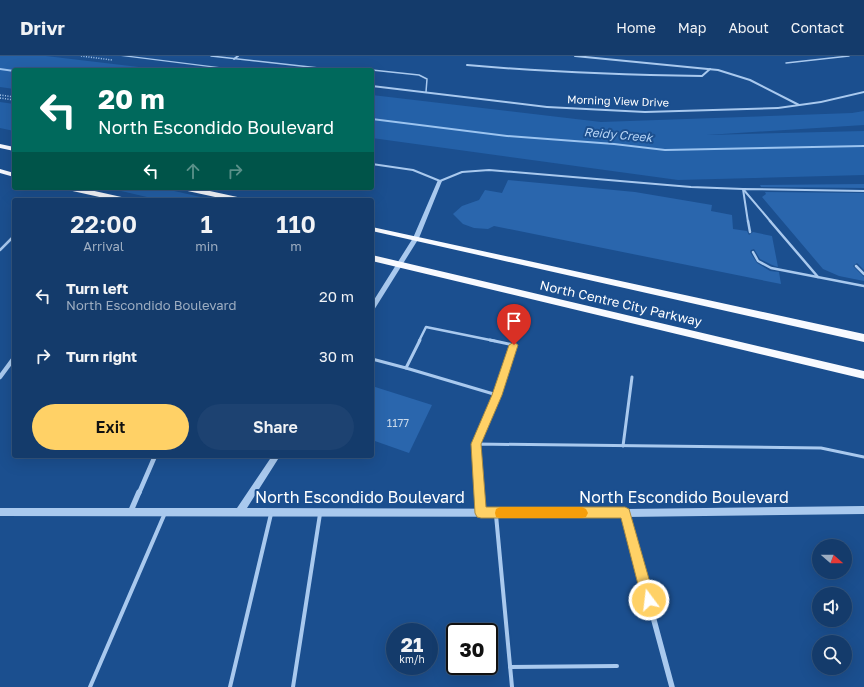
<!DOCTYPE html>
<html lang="en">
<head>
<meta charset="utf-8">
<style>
  body { margin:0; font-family:"Golos Text",sans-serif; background:#1d4271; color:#f1f3f6; height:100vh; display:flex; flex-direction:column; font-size:15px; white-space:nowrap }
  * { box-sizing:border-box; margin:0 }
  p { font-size:13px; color:#9dadc1 }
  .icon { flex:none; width:22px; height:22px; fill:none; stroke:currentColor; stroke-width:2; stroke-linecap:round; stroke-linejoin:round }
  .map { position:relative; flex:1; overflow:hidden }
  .side { position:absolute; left:12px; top:142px; width:362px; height:260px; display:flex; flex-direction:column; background:#143b6b; border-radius:4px; box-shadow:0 4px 16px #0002,0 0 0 1px #33557e }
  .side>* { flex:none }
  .hud { position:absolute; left:12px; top:12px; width:362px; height:122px; border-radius:4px; box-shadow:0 4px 16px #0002,0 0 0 1px #33557e; background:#00695c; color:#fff; overflow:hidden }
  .needle { width:26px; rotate:110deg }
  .controls { position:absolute; left:812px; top:483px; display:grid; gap:8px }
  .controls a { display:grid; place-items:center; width:40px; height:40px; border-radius:50%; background:#143b6b; box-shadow:0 4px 16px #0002,0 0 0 1px #33557e; font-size:20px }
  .speed { position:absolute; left:386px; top:567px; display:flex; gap:8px; font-size:20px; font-weight:700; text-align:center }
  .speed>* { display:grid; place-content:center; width:52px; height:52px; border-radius:50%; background:#143b6b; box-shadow:0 4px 16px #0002,0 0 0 1px #33557e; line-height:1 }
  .speed small { font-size:10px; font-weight:400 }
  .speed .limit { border:2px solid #111; border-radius:6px; background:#fff; color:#111 }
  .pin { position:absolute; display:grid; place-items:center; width:34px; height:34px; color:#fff; margin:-41px -17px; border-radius:50% 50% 50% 0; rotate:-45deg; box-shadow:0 0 4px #0007 }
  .pin .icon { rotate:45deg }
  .me { position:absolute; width:44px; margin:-22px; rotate:345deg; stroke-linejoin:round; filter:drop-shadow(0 0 3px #0008) }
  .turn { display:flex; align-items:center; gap:14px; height:84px; padding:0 20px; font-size:18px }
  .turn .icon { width:52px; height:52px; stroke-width:2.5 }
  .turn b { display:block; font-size:28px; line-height:34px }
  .lanes { display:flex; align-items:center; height:38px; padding:0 20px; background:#0003; justify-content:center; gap:20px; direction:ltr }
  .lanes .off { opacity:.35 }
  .eta { display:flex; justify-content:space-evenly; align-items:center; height:68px; text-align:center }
  .eta b { font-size:24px; font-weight:600; line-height:28px }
  .button { display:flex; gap:8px; margin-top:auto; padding:8px 20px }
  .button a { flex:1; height:46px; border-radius:24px; background:#ffd166; color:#111; font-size:16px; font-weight:600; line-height:46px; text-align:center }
  .button a+a { background:#1d4271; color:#f1f3f6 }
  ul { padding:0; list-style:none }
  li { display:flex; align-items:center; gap:12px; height:60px; padding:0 20px }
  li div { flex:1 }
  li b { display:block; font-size:15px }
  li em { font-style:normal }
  header { display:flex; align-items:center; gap:24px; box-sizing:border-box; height:56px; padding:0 20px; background:#143b6b; border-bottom:1px solid #33557e }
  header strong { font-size:19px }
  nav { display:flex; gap:22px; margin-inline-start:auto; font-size:14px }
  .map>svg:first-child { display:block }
</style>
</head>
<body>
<header>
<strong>Drivr</strong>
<nav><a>Home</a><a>Map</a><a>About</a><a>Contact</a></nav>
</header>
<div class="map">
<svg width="864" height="631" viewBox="0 0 864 631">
  <rect width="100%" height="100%" fill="#1b4f8f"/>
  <g fill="#2461a8">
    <path d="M 0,0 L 46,0 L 164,14 L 14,14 L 14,33 L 0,31 Z"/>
    <path d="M 372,39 L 601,66 L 852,57 L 864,55 L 864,69 L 707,79 L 864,75 L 864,119 L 678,124 L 372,82 Z"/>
    <path d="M 0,46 L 14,48 L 14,75 L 0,72 Z"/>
    <path d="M 108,132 L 161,132 L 214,144 L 160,144 Z"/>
  </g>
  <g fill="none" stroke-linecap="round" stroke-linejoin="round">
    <g fill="#9cc4f0" fill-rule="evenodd">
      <path d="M 0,12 L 14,14 L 14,16 L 0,14 Z"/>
      <path d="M 372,62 L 507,79 L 614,87 L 665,93 L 864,89 L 864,91 L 665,95 L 614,89 L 507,81 L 372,64 Z"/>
    </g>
  </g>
  <g fill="#2a66ad">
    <path d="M 508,124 L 635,136 L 712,149 L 711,155 L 732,159 L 733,173 L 747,175 L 749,179 L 753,176 L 772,180 L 778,211 L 772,209 L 760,203 L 754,193 L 751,194 L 750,196 L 757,207 L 770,215 L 779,216 L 781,228 L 494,170 L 488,173 L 474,172 L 463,168 L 453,158 L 462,150 L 479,144 L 485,134 L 502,137 Z"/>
    <path d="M 864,128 L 864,132 L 761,131 L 760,129 Z"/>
    <path d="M 765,136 L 864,137 L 864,214 L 857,207 L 853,210 L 864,221 L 864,225 L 839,220 L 823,213 L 762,141 L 766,138 Z"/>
    <path d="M 372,330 L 432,349 L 409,397 L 372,384 Z"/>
  </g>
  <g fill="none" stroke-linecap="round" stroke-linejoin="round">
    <g stroke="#a9c9ee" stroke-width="1.5" stroke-dasharray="1 1.5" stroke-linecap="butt">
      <path d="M 81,0 L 112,4"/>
      <path d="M 0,39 L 14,41"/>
      <path d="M 0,42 L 14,44"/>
    </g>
    <g stroke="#a9c9ee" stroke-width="1.5">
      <path d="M 211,0 L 328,13 L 349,12 L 369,14"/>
      <path d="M 786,7 L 849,0"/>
      <path d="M 372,14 L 419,19 L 427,23 L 426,36"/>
    </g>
    <g stroke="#a9c9ee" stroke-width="2">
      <path d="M 372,108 L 413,114 L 440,125 L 462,116 L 489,114 L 691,131 L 743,133 L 771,166"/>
      <path d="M 748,166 L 743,133 L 864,135"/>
    </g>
    <g stroke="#a9c9ee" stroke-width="2.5">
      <path d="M 748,165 L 750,176"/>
      <path d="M 770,165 L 818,221"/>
      <path d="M 0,194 L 14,180"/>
      <path d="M 753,196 L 758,205 L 771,212 L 864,230"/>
      <path d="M 856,210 L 864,218"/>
      <path d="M 419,285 L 426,271 L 495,285"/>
    </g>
    <g stroke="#a9c9ee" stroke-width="3">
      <path d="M 420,284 L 406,312 L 497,339"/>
      <path d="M 490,284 L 514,289 L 497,339"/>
      <path d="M 372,303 L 406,312"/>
      <path d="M 476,388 L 497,339"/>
      <path d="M 623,390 L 632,321"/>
      <path d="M 480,437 L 476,388 L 821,392 L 864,401"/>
    </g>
    <g stroke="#a9c9ee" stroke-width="4">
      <path d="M 480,436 L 481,455"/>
      <path d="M 496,459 L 512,631"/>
      <path d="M 510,611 L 617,610"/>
      <path d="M 90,631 L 165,457"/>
      <path d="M 230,631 L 271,458"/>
      <path d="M 293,631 L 320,458"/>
    </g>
    <g stroke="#a9c9ee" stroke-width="2">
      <path d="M 575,0 L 718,14 L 750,24 L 799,49"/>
      <path d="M 234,3 L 238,0"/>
      <path d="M 467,9 C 545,16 623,19 702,20 L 710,13"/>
    </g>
    <g stroke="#a9c9ee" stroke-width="4.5">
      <path d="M 0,321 L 14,302"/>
      <path d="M 139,437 L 155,400"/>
    </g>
    <g stroke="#a9c9ee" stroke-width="5.5">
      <path d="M 130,457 L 139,436"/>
      <path d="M 625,457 L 672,631"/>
    </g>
    <g fill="#a9c9ee" fill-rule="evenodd">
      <path d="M 121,0 L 131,0 L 243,14 L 233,14 Z"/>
      <path d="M 372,29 L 547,50 L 645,55 L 778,51 L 821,45 L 864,35 L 864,37 L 821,47 L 778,53 L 645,57 L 547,52 L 372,31 Z"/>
      <path d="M 438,124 L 442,125 L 419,182 L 374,254 L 372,254 L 372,247 L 413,182 Z"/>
      <path d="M 272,400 L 280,400 L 247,452 L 625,453 L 864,450 L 864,458 L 625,461 L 0,460 L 0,452 L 237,452 Z"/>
    </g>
    <g fill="#f8faff" fill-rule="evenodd">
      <path d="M 0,88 L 14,91 L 14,95 L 0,92 Z"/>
      <path d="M 0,113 L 14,117 L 14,121 L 0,117 Z"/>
      <path d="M 67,132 L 81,132 L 126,142 L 127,144 L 113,144 L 68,134 Z"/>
      <path d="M 182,132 L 196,132 L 242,142 L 243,144 L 229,144 L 183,134 Z"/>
      <path d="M 372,171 L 864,278 L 864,286 L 372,175 Z"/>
      <path d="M 372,199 L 864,315 L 864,323 L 372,205 Z"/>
    </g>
  </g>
  <path fill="#ffd166" stroke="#a68842" d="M 514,286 L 518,289 L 502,339 L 481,388 L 486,451 L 625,451 L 629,453 L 655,544 L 653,548 L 649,550 L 644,548 L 642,544 L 621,462 L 481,462 L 477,461 L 475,457 L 471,388 L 492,339 L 509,289 Z"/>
  <path fill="#f59e0b" d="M 500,451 L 582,451 L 586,453 L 588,457 L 586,461 L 582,462 L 500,462 L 496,461 L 495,457 L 496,453 Z"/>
  <g text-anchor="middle" stroke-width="4" stroke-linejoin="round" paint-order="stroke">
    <g font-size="11" fill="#fff" stroke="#1b4f8f">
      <text transform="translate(618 45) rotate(2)" y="4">Morning View Drive</text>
    </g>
    <g font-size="11" fill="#cad9ea">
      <text x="398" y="371">1177</text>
    </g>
    <g font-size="12" font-style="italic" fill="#b5d3f5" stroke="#1b4f8f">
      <text transform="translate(618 79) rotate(5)" y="4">Reidy Creek</text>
    </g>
    <g font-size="13" fill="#fff" stroke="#1b4f8f">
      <text transform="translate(621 247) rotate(13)" y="5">North Centre City Parkway</text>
    </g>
    <g font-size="16" fill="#fff" stroke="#1b4f8f">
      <text x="360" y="447">North Escondido Boulevard</text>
      <text x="684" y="447">North Escondido Boulevard</text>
    </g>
  </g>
</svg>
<div class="controls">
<a><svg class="needle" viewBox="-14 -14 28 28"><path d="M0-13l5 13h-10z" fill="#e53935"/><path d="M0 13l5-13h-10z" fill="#9dadc1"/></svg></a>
<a><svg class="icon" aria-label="sound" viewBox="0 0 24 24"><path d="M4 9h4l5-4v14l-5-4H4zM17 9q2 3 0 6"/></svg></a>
<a><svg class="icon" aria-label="search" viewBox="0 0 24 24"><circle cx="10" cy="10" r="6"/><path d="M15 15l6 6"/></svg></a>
</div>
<div class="speed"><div>21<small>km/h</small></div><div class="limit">30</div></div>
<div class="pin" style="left:514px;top:289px;background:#d93025"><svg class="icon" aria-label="arrive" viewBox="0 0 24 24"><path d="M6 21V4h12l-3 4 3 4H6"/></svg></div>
<svg class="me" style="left:649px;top:544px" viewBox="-20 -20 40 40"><circle r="17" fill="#ffd166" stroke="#fff" stroke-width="3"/><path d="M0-11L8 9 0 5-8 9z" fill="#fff"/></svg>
<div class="hud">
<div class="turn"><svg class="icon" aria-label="left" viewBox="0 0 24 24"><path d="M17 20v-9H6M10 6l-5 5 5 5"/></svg><div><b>20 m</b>North Escondido Boulevard</div></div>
<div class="lanes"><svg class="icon" aria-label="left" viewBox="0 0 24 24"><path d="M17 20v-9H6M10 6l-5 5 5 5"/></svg><svg class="icon off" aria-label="ahead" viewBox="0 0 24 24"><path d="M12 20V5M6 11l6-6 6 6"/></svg><svg class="icon off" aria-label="right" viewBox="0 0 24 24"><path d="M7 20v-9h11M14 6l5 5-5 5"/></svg></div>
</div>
<section class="side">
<div class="eta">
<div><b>22:00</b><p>Arrival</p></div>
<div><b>1</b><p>min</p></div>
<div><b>110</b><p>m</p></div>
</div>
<ul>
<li><svg class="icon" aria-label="left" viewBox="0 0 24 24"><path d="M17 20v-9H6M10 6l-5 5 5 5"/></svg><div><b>Turn left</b><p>North Escondido Boulevard</p></div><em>20 m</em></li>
<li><svg class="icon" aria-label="right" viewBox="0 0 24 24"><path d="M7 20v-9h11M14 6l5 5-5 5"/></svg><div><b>Turn right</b></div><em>30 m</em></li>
</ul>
<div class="button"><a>Exit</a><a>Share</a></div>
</section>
</div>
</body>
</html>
